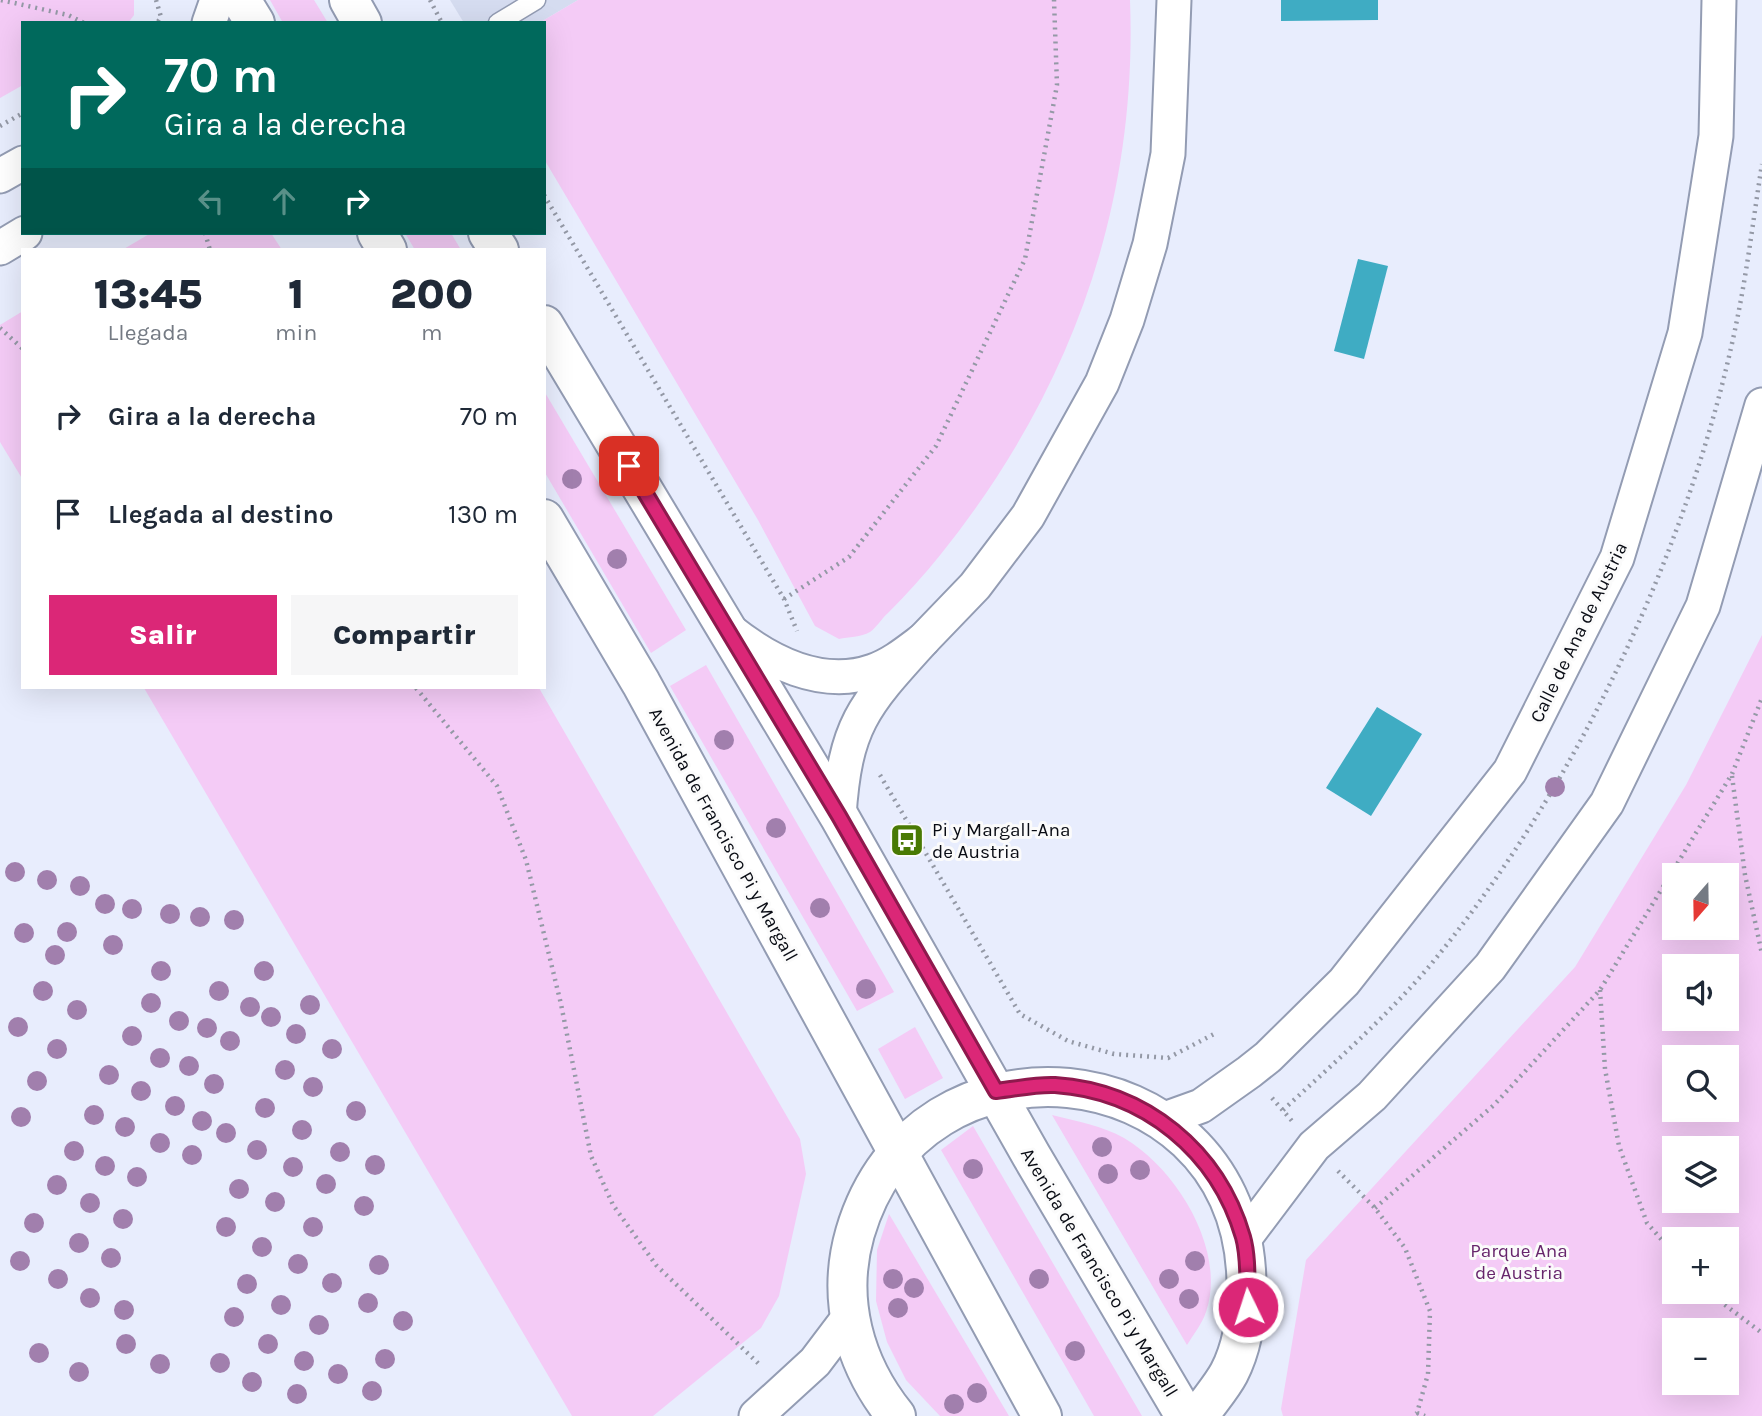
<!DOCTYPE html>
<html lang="es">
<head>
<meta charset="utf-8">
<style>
  body { margin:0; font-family:Karla,sans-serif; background:#f6f6f7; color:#1f2937; height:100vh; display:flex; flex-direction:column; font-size:26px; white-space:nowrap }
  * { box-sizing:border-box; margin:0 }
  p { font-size:23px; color:#747a83 }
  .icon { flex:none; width:38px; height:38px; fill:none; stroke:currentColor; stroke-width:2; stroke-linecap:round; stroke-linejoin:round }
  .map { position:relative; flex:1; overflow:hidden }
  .drawer { position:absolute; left:21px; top:248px; width:525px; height:441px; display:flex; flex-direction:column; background:#fff; border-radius:0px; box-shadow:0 7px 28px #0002 }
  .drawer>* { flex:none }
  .top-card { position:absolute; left:21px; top:21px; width:525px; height:214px; border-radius:0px; box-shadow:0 7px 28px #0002; background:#00695c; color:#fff; overflow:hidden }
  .needle { width:46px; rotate:200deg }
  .tools { position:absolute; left:1662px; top:863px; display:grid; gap:14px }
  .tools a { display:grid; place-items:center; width:77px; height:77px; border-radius:0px; background:#fff; box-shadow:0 7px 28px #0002; font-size:35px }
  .pin { position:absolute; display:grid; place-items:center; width:60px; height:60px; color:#fff; margin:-30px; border-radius:14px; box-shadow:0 4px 10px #0006 }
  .me { position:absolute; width:77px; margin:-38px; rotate:356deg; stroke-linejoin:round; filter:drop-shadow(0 0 5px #0008) }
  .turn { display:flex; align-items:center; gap:24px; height:147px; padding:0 28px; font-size:32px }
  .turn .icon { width:91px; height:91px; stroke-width:2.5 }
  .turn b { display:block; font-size:49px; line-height:60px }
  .lanes { display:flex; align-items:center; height:66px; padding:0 28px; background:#0003; justify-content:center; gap:35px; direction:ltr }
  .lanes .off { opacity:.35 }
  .eta { display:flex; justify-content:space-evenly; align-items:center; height:119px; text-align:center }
  .eta b { font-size:42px; font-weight:800; line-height:49px }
  .primary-button { display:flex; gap:14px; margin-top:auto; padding:14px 28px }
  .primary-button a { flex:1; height:80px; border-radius:0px; background:#db2777; color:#fff; font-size:28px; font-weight:800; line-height:80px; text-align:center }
  .primary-button a+a { background:#f6f6f7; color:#1f2937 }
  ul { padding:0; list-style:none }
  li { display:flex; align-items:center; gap:21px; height:98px; padding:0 28px }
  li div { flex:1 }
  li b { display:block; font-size:26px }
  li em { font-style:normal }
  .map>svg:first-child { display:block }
</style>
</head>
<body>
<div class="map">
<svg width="1762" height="1416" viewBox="0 0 1762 1416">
  <rect width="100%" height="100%" fill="#e8edfd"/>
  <path fill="#d5dcf0" d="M 450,0 L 578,0 L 539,23 L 464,23 Z"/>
  <g fill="#f4cbf6" fill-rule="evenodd">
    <path d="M 0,0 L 134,0 L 134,15 L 128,23 L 23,23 L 23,85 L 0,98 Z"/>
    <path d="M 270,0 L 314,0 L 328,23 L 283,23 Z"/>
    <path d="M 578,0 L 1130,0 C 1138,207 1070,393 941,554 C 924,575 907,594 888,613 C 882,618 876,628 870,632 C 861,637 848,637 839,639 L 815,626 L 758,520 L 544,159 L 544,23 L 539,23 Z"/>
    <path d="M 151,233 L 271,233 L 282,250 L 122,250 Z"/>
    <path d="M 405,233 L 451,233 L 461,250 L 415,250 Z"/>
    <path d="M 23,311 L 23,480 L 0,442 L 0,325 Z"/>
    <path d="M 544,391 L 686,630 L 651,653 L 544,471 Z"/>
    <path d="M 1762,635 L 1762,1416 L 1283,1416 L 1281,1409 L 1306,1260 L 1575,967 L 1686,785 ZM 1675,875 L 1727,875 L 1727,928 L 1675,928 ZM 1675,966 L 1727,966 L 1727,1018 L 1675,1018 ZM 1675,1057 L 1727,1057 L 1727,1110 L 1675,1110 ZM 1675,1148 L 1727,1148 L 1727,1200 L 1675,1200 ZM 1727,1239 L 1727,1292 L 1675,1292 L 1675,1239 ZM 1727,1330 L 1727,1382 L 1675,1382 L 1675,1330 Z"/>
    <path d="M 706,665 L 894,992 L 857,1011 L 670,686 Z"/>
    <path d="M 144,688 L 539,688 L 800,1139 L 806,1174 L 779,1296 L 761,1328 L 653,1416 L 572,1416 Z"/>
    <path d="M 915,1027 L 943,1078 L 905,1099 L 878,1049 Z"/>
    <path d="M 1052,1115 C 1076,1121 1103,1126 1124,1138 C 1177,1169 1227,1251 1206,1312 C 1202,1324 1193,1335 1187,1345 Z"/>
    <path d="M 973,1126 L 1142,1416 L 1094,1416 L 941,1150 Z"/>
    <path d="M 889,1214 L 1009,1416 L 940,1416 L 906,1380 L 887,1342 L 876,1301 L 877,1250 Z"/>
  </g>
  <g fill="#3facc3">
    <path d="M 1281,0 L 1378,0 L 1378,20 L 1281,21 Z"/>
    <path d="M 1358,259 L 1388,266 L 1364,359 L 1334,351 Z"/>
    <path d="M 1377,707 L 1422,734 L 1371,816 L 1326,788 Z"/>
  </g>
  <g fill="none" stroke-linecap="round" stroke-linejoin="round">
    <g stroke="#939cb3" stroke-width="21">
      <path id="lane" d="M 498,23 L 536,0"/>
    </g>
    <g stroke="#939cb3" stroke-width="37">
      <g id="street">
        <path d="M 209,23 L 217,0"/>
        <path d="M 0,176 L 23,163"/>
        <path d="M 0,248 L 25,233"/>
        <path d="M 729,630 C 768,661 821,689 873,671 C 891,665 907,652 923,640 C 863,706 845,725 839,816"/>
        <path d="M 923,640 L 975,586 L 1028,516 L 1102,383 L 1127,320 L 1150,244 L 1168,154 L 1174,0"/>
        <path d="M 1162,1120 L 1201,1106 L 1249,1072 L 1268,1057 L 1344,982 L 1510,771 L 1617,558 L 1685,333 L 1716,136 L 1719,0"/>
        <path d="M 1244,1239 L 1314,1146 L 1372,1096 L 1490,967 L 1607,803 L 1703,606 L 1762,405"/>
        <path d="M 756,1416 L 815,1362 L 849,1317"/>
      </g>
    </g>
    <g stroke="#939cb3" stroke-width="42">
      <g id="secondary">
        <path d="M 241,0 L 255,23"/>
        <path d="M 349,0 L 362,23"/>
        <path d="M 377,233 L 387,250"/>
        <path d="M 488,233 L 499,250"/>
        <path d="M 544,325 L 839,816 L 1031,1155 L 1185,1416"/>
        <path d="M 544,519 L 641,683 L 1042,1416"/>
        <path d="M 896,1416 C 854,1364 836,1299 855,1233 C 918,1018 1231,1049 1246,1270 C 1248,1303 1245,1342 1229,1373 C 1221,1388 1208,1402 1199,1416"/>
      </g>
    </g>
    <g stroke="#9499a6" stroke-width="4.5" stroke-dasharray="2 5" stroke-linecap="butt">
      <path d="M 1,0 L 68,15 L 84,23"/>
      <path d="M 156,0 L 161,17 L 157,23"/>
      <path d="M 430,0 L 442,23"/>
      <path d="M 0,126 L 23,113"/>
      <path d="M 544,195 L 784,599 L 797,631"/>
      <path d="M 205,233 L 210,250"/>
      <path d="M 0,328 L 23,349"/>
      <path d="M 784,599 L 849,557 L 936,446 L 1025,259 L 1057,85 L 1054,0"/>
      <path d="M 416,688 L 497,786 L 526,860 L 561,1004 L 591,1156 L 613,1205 L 656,1265 L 761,1366"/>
      <path d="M 880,775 L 1020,1014 L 1068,1041 L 1114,1054 L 1168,1058 L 1214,1034"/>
      <path d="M 1732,776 L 1745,875 L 1762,954"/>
      <path d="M 1600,990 L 1605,1069 L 1619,1146 L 1647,1223 L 1675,1255"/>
      <path d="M 1272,1098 L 1292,1121"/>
      <path d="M 1283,1110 C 1332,1065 1383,1020 1427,969 C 1575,792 1693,542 1738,315 C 1748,265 1754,214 1762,164"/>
      <path d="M 1338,1171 L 1375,1208 L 1405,1248 L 1430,1311 L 1428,1374 L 1417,1413 L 1413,1416"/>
      <path d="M 1375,1208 L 1494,1105 L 1600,990 L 1732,774 L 1762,698"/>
      <path d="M 1708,1292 L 1762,1333"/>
      <path d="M 1417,1413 L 1425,1416"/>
    </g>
    <use href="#lane" stroke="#fff" stroke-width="18"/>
    <use href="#street" stroke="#fff" stroke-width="33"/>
    <use href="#secondary" stroke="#fff" stroke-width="38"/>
  </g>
  <g fill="#a17fad">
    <circle cx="572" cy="479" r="10"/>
    <circle cx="617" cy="559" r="10"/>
    <circle cx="724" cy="740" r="10"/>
    <circle cx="1555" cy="787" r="10"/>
    <circle cx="776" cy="828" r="10"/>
    <circle cx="15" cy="872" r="10"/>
    <circle cx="47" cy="880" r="10"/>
    <circle cx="80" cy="886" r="10"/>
    <circle cx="105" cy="904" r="10"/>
    <circle cx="820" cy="908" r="10"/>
    <circle cx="132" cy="909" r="10"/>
    <circle cx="170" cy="914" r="10"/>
    <circle cx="200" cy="917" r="10"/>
    <circle cx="234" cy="920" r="10"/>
    <circle cx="67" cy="932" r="10"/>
    <circle cx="24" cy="933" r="10"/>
    <circle cx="113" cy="945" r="10"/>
    <circle cx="55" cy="955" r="10"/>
    <circle cx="161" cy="971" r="10"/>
    <circle cx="264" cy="971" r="10"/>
    <circle cx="866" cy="989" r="10"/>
    <circle cx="43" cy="991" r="10"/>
    <circle cx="219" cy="991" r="10"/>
    <circle cx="151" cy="1003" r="10"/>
    <circle cx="310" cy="1005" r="10"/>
    <circle cx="250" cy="1007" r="10"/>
    <circle cx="77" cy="1010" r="10"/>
    <circle cx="271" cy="1017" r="10"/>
    <circle cx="179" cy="1021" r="10"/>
    <circle cx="18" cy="1027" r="10"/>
    <circle cx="207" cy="1028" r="10"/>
    <circle cx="296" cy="1034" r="10"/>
    <circle cx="132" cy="1036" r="10"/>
    <circle cx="230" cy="1041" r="10"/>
    <circle cx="57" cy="1049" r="10"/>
    <circle cx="332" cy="1049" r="10"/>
    <circle cx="160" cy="1058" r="10"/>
    <circle cx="189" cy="1066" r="10"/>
    <circle cx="285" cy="1070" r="10"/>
    <circle cx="109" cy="1075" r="10"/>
    <circle cx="37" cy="1081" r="10"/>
    <circle cx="214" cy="1084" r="10"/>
    <circle cx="313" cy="1087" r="10"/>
    <circle cx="141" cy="1091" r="10"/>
    <circle cx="175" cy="1106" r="10"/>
    <circle cx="265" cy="1108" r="10"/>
    <circle cx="356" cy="1111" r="10"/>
    <circle cx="94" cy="1115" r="10"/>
    <circle cx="21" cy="1117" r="10"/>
    <circle cx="202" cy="1121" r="10"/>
    <circle cx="125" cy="1127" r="10"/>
    <circle cx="302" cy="1130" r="10"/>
    <circle cx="226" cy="1133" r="10"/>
    <circle cx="160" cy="1143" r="10"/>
    <circle cx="1102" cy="1147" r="10"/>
    <circle cx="257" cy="1150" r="10"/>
    <circle cx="74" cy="1151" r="10"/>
    <circle cx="340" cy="1152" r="10"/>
    <circle cx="192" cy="1155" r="10"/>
    <circle cx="375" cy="1165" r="10"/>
    <circle cx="105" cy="1166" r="10"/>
    <circle cx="293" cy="1167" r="10"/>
    <circle cx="973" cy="1169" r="10"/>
    <circle cx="1140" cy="1170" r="10"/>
    <circle cx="1108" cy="1174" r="10"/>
    <circle cx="137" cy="1177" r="10"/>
    <circle cx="326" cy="1184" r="10"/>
    <circle cx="57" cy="1185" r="10"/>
    <circle cx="239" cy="1189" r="10"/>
    <circle cx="275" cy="1202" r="10"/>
    <circle cx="90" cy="1203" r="10"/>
    <circle cx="364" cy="1206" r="10"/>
    <circle cx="123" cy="1219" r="10"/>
    <circle cx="34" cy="1223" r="10"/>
    <circle cx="226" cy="1227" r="10"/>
    <circle cx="313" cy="1227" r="10"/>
    <circle cx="79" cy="1243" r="10"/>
    <circle cx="262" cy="1247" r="10"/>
    <circle cx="111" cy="1258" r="10"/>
    <circle cx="20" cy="1261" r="10"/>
    <circle cx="1195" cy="1261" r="10"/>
    <circle cx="298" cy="1264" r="10"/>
    <circle cx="379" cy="1265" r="10"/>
    <circle cx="58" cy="1279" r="10"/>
    <circle cx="893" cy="1279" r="10"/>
    <circle cx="1039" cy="1279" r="10"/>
    <circle cx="1169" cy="1279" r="10"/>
    <circle cx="332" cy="1283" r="10"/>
    <circle cx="247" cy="1284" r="10"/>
    <circle cx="914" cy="1288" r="10"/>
    <circle cx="90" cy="1298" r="10"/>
    <circle cx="1189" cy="1299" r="10"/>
    <circle cx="368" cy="1303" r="10"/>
    <circle cx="281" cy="1305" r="10"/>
    <circle cx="898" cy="1308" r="10"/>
    <circle cx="124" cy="1310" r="10"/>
    <circle cx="234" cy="1317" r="10"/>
    <circle cx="403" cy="1321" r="10"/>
    <circle cx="319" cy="1325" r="10"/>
    <circle cx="126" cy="1344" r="10"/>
    <circle cx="268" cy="1344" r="10"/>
    <circle cx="1075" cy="1351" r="10"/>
    <circle cx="39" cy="1353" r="10"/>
    <circle cx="385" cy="1359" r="10"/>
    <circle cx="304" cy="1361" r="10"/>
    <circle cx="220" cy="1363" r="10"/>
    <circle cx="160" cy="1364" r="10"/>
    <circle cx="79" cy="1372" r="10"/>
    <circle cx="338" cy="1374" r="10"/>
    <circle cx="252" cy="1382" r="10"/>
    <circle cx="372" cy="1391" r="10"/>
    <circle cx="977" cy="1393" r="10"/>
    <circle cx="297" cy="1394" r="10"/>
    <circle cx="954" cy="1404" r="10"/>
  </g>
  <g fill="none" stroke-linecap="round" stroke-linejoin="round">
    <g stroke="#8e194d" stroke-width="18">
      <path id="route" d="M 629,466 L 839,816 L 996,1091 C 1015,1089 1036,1084 1055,1085 C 1145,1091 1218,1151 1243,1237 C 1249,1258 1247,1285 1248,1307"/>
    </g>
    <use href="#route" stroke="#db2777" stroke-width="12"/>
  </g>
  <defs>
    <g id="bus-square" transform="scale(1.75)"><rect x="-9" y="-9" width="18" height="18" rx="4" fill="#497a04" stroke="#fbfbfb"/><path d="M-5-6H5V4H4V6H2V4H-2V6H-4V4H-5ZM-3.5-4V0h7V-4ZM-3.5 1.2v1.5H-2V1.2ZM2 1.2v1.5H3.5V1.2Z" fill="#fff"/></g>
  </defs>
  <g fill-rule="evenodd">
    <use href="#bus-square" x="907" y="840"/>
  </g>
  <g text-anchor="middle" stroke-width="6" stroke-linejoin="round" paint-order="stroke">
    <g font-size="19" fill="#090c14" stroke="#fbfbfb">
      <text transform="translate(1578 632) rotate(-64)" y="7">Calle de Ana de Austria</text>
      <text transform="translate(724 834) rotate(61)" y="7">Avenida de Francisco Pi y Margall</text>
      <text transform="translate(1100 1272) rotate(59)" y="7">Avenida de Francisco Pi y Margall</text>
    </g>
    <g font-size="19" fill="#090c14" stroke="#fbfbfb" text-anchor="start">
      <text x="932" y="836">Pi y Margall-Ana<tspan x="932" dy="22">de Austria</tspan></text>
    </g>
    <g font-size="19" fill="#67256c" stroke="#fbfbfb">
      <text x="1519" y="1257">Parque Ana<tspan x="1519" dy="22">de Austria</tspan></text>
    </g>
  </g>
</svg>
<div class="tools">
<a><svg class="needle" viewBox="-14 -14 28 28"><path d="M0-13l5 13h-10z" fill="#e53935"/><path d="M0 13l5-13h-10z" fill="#747a83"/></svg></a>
<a><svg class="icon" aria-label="sound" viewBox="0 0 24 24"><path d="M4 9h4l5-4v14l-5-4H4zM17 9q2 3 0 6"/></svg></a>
<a><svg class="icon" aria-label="search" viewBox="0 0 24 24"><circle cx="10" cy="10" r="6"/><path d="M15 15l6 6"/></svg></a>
<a><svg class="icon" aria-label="layers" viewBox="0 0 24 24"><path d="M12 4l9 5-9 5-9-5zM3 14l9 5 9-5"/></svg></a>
<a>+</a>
<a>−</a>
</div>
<div class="pin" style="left:629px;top:466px;background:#d93025"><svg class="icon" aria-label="arrive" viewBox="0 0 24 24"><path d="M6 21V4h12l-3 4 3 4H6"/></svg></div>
<svg class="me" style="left:1248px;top:1307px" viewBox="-20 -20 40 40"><circle r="17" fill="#db2777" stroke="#fff" stroke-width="3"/><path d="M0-11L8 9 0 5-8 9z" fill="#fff"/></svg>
<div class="top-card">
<div class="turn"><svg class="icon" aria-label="right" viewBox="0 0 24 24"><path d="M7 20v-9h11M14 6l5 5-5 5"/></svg><div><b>70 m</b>Gira a la derecha</div></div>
<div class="lanes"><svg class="icon off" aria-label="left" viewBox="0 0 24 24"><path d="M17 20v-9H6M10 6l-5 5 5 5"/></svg><svg class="icon off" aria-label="ahead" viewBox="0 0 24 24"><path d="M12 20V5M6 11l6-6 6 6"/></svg><svg class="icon" aria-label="right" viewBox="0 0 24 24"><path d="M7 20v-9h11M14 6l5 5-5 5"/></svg></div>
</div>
<section class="drawer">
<div class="eta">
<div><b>13:45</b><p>Llegada</p></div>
<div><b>1</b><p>min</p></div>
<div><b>200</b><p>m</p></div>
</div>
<ul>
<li><svg class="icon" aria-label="right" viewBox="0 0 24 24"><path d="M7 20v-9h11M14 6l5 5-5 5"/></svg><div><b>Gira a la derecha</b></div><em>70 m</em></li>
<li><svg class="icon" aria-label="arrive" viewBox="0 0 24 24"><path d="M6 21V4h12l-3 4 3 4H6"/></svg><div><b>Llegada al destino</b></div><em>130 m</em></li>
</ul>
<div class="primary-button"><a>Salir</a><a>Compartir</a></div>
</section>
</div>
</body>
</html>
